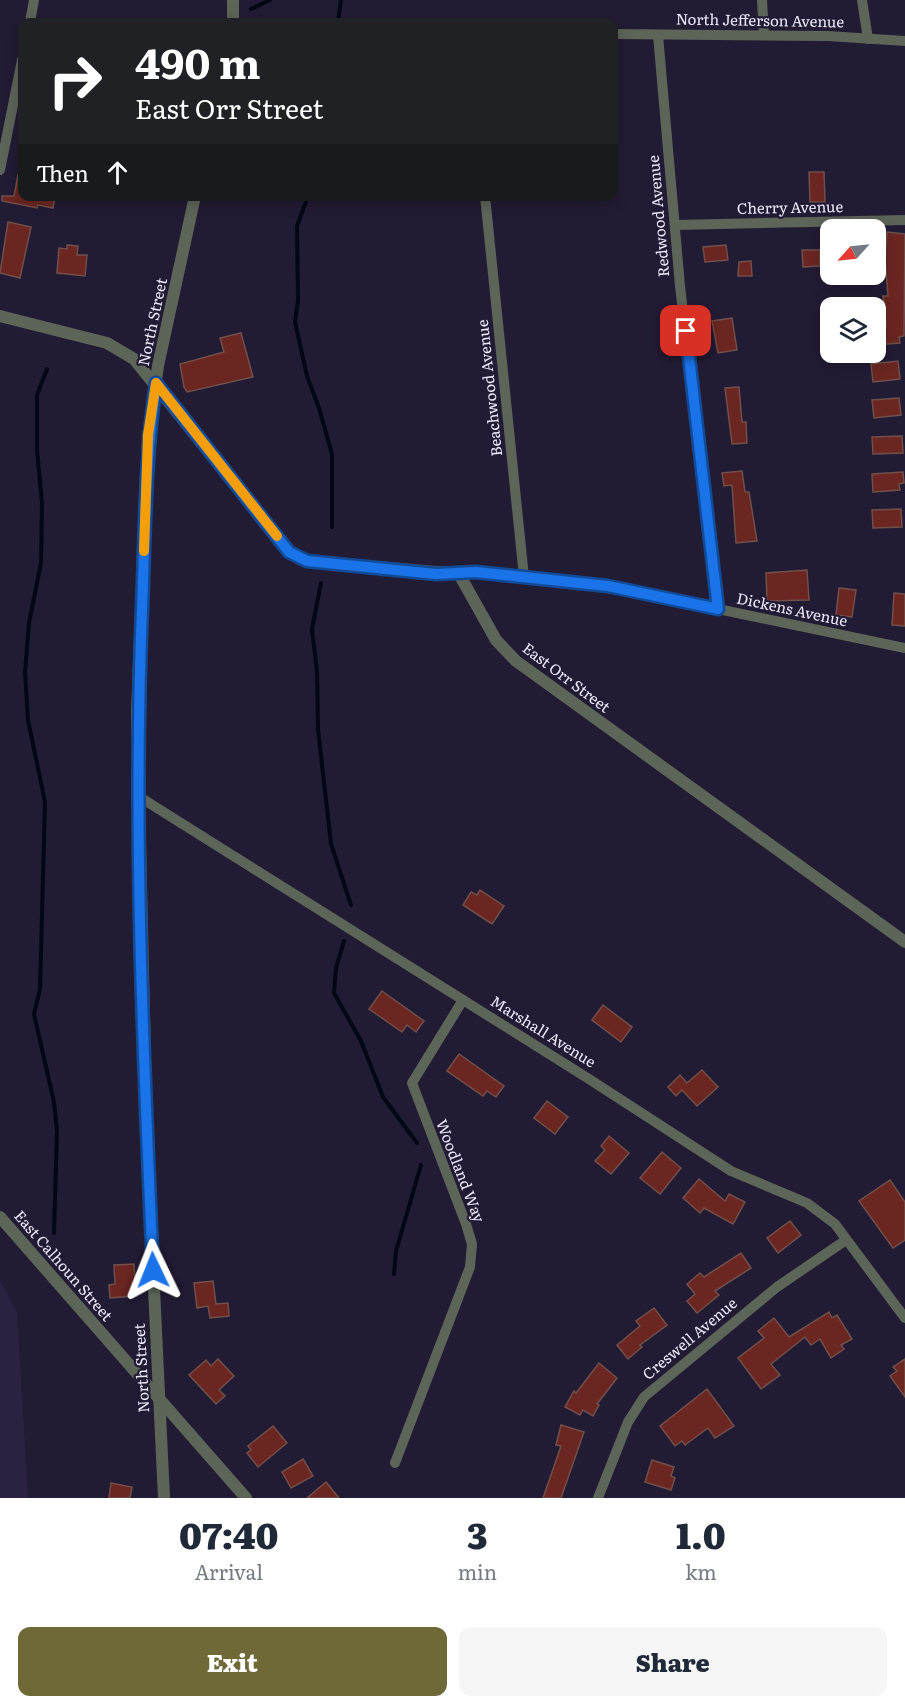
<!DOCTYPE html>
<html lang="en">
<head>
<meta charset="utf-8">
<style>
  body { margin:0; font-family:Literata,serif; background:#f6f6f7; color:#1f2937; height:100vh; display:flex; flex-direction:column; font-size:22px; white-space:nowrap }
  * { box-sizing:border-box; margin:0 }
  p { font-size:20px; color:#747a83 }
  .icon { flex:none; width:33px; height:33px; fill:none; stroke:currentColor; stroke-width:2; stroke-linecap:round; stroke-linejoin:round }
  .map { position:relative; height:1498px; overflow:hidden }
  .panel { display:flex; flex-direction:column; background:#fff; flex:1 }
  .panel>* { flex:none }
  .hud { position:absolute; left:18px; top:18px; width:600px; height:183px; border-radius:12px; box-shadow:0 3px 15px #0003; background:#202124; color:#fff; overflow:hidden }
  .needle { width:39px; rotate:243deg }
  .controls { position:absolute; left:820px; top:219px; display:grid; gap:12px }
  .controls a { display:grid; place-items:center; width:66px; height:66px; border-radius:12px; background:#fff; box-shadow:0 3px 15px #0003; font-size:30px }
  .pin { position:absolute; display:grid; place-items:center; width:51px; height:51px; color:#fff; margin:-26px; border-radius:12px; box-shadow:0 3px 9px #0006 }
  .me { position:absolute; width:66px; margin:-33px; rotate:358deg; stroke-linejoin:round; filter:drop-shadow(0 0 4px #0008) }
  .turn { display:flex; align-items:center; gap:21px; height:126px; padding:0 18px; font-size:27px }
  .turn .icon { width:78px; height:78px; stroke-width:2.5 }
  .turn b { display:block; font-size:42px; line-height:51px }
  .then { display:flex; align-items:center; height:57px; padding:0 18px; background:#0003; gap:12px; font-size:22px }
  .eta { display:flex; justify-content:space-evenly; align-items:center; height:102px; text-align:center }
  .eta b { font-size:36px; font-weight:800; line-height:42px }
  .action { display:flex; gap:12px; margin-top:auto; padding:12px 18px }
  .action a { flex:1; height:69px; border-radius:12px; background:#6e6937; color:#fff; font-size:24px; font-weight:800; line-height:69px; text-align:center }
  .action a+a { background:#f6f6f7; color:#1f2937 }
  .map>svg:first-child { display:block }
</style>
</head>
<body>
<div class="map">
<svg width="905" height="1498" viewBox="0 0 905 1498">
  <rect width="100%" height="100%" fill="#221b34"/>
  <path fill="#2b2242" d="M 0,1280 L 17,1313 L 28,1498 L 0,1498 Z"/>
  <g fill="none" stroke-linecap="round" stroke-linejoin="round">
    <g stroke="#000816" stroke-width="4">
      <path d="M 251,9 L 270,0"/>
      <path d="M 211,22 L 218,20"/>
      <path d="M 338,22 L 341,0"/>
      <path d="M 308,196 L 297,226 L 298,300 L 295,322 L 307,376 L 319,408 L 332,454 L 332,527"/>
      <path d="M 47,369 L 37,395 L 37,450 L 42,503 L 41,563 L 29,623 L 25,672 L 28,720 L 45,802 L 40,989 L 34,1014 L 54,1102 L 57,1131 L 54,1233"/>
      <path d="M 321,583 L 312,629 L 317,672 L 318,729 L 331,844 L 351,905"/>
      <path d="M 344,941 L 336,968 L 334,993 L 361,1041 L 383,1097 L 417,1143"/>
      <path d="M 394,1274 L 396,1251 L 421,1165"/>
    </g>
  </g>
  <g fill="#6b2621" stroke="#714f4a" stroke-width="1.5">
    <path d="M 809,172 L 824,172 L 825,202 L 810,202 Z"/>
    <path d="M 18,175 L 22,176 L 22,196 L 55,196 L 53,208 L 38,205 L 37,208 L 2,201 L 2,196 L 14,196 Z"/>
    <path d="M 8,222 L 31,227 L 20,278 L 0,273 Z"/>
    <path d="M 887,232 L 905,234 L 904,336 L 899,337 L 900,343 L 876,345 L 876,327 L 886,326 L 883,296 L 888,296 L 885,258 Z"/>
    <path d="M 67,245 L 78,246 L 77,255 L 87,255 L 85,276 L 57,273 L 59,248 L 67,249 Z"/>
    <path d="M 726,245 L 728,260 L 705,262 L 703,247 Z"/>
    <path d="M 802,250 L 820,250 L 820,266 L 803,267 Z"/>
    <path d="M 751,261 L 752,276 L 738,276 L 739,262 Z"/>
    <path d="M 732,318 L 737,350 L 718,353 L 712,321 Z"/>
    <path d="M 241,333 L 253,377 L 187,392 L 184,387 L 180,364 L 224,352 L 220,338 Z"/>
    <path d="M 898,361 L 900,379 L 873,382 L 871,364 Z"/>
    <path d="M 739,387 L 742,422 L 746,422 L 747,443 L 732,444 L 725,388 Z"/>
    <path d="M 899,398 L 901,415 L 874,418 L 872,400 Z"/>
    <path d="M 902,436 L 903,453 L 873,454 L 872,437 Z"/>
    <path d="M 742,471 L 745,492 L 749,492 L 757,541 L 736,543 L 732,485 L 724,486 L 722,473 Z"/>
    <path d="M 903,472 L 904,483 L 899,484 L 900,490 L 873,492 L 872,474 Z"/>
    <path d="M 901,509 L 902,527 L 873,528 L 872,510 Z"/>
    <path d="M 807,570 L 809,600 L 767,601 L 766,573 Z"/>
    <path d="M 839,588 L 856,590 L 852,617 L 836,615 Z"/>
    <path d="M 894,593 L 905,594 L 905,626 L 892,625 Z"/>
    <path d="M 480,890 L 504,906 L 492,924 L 463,905 L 471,892 L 477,895 Z"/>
    <path d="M 382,991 L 424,1021 L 416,1032 L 407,1025 L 402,1032 L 369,1009 Z"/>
    <path d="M 603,1005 L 632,1027 L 621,1042 L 592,1020 Z"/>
    <path d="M 459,1054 L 504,1086 L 496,1097 L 487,1091 L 483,1096 L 447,1071 Z"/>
    <path d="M 702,1070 L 718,1087 L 697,1106 L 682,1090 L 676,1096 L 668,1087 L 680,1075 L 687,1083 Z"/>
    <path d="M 547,1101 L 568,1117 L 555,1134 L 534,1118 Z"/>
    <path d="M 609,1136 L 629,1153 L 611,1174 L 595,1161 L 605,1150 L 601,1146 Z"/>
    <path d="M 662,1152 L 681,1168 L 660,1194 L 640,1178 Z"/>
    <path d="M 699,1179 L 725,1201 L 729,1194 L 745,1202 L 733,1224 L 704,1208 L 700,1213 L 683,1198 Z"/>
    <path d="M 890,1180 L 905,1202 L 905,1240 L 893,1248 L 859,1201 Z"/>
    <path d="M 790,1221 L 801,1235 L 778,1253 L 767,1238 Z"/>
    <path d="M 741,1253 L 751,1268 L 715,1291 L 719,1295 L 697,1313 L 687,1301 L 695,1294 L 687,1284 L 700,1273 L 704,1277 Z"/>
    <path d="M 134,1264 L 136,1296 L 110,1298 L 109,1285 L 115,1284 L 114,1265 Z"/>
    <path d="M 213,1281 L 216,1304 L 228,1303 L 229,1316 L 210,1318 L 208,1306 L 197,1308 L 194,1283 Z"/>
    <path d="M 654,1308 L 667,1325 L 640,1345 L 642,1347 L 628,1359 L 617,1345 L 640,1326 L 636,1321 Z"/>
    <path d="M 829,1312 L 832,1318 L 837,1315 L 852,1339 L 841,1345 L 844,1349 L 831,1358 L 820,1339 L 811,1345 L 805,1337 L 771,1364 L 780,1375 L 761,1389 L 738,1358 L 764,1338 L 758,1331 L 774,1318 L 789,1337 Z"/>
    <path d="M 218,1359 L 234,1376 L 219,1390 L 225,1396 L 216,1404 L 189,1375 L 206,1360 L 211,1366 Z"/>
    <path d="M 905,1359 L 905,1397 L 890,1376 L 897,1371 L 893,1367 Z"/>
    <path d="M 599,1363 L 617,1378 L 597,1404 L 599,1405 L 593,1416 L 583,1410 L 580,1415 L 565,1407 L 574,1391 L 576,1393 Z"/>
    <path d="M 707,1389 L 734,1426 L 715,1438 L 708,1428 L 685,1445 L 682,1441 L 675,1446 L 660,1426 Z"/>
    <path d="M 561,1425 L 584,1432 L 561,1498 L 543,1498 L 561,1446 L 556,1445 Z"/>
    <path d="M 273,1426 L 287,1443 L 258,1467 L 247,1453 L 251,1450 L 248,1446 Z"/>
    <path d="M 303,1459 L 313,1476 L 291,1488 L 282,1472 Z"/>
    <path d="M 652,1460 L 674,1467 L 671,1476 L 675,1478 L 671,1490 L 645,1482 Z"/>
    <path d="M 326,1482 L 339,1498 L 307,1498 Z"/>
    <path d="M 111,1483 L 132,1487 L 130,1498 L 109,1498 Z"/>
  </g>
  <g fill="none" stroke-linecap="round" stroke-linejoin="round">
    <g stroke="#5d6458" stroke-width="10">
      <path d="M 762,0 L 764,35"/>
      <path d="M 862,0 L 868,39"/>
      <path d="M 30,22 L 34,0"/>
      <path d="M 614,34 L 828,36 L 905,41"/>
      <path d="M 658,35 L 680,286 L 718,609"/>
      <path d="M 0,170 L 22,60"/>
      <path d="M 485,196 L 524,577"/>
      <path d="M 675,225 L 905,220"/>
      <path d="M 459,574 L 476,572 L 608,586 L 905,648"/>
      <path d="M 138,796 L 589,1079 L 731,1171 L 807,1203 L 835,1224 L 905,1318"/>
      <path d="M 395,1463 L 470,1267 L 472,1244 L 466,1224 L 412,1083 L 463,1000"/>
      <path d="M 598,1498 L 628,1422 L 644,1397 L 777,1287 L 846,1240"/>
    </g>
    <g stroke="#5d6458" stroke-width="12">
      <path d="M 233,22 L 233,0"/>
      <path d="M 0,316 L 107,343 L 134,359 L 289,552 L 307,561 L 459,574 L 496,640 L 516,661 L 905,942"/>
      <path d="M 0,1217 L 246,1498"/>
      <path d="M 164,1498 L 147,1142 L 137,712 L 148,435 L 158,366 L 195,196"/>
    </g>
  </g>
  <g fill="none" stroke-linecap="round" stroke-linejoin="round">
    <g stroke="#114b97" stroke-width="15">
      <path id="route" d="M 153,1270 C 143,1050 133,829 142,609 C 145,533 145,458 156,383 L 289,552 L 307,561 L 436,574 L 476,572 L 608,586 L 718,609 L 686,331"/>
    </g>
    <use href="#route" stroke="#1a73e8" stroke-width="10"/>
    <path stroke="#f59e0b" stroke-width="10" d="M 144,551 L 148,435 L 156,383 L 277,536"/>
  </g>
  <g text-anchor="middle" stroke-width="4.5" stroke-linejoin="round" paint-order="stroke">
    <g font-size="15" fill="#edeafb" stroke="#221b34">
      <text transform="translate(760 21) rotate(1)" y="5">North Jefferson Avenue</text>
      <text transform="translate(790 208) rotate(-1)" y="5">Cherry Avenue</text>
      <text transform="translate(659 216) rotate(-95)" y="5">Redwood Avenue</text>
      <text transform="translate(153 322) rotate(-78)" y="5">North Street</text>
      <text transform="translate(490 388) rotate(-96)" y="5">Beachwood Avenue</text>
      <text transform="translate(792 610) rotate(12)" y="5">Dickens Avenue</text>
      <text transform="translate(566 678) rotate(37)" y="5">East Orr Street</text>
      <text transform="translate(543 1032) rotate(32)" y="5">Marshall Avenue</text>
      <text transform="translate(460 1171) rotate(69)" y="5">Woodland Way</text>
      <text transform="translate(63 1266) rotate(49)" y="5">East Calhoun Street</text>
      <text transform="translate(690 1339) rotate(-40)" y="5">Creswell Avenue</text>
      <text transform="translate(142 1368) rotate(-93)" y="5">North Street</text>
    </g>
  </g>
</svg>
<div class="controls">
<a><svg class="needle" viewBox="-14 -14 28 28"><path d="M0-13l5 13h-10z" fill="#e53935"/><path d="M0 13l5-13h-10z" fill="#747a83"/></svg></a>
<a><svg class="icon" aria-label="layers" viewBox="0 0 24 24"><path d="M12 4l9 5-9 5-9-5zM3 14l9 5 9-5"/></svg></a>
</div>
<div class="pin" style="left:686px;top:331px;background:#d93025"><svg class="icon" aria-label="arrive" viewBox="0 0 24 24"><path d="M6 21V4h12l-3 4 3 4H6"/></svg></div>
<svg class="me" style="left:153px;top:1270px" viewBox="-20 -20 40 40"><path d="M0-17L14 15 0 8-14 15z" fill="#1a73e8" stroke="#fff" stroke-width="4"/></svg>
<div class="hud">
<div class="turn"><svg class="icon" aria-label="right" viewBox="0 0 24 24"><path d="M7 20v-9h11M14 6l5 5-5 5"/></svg><div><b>490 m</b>East Orr Street</div></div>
<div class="then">Then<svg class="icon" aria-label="ahead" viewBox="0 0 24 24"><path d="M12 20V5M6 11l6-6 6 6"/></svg></div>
</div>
</div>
<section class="panel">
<div class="eta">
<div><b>07:40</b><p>Arrival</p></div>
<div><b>3</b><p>min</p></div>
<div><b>1.0</b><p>km</p></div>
</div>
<div class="action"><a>Exit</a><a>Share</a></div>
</section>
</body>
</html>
